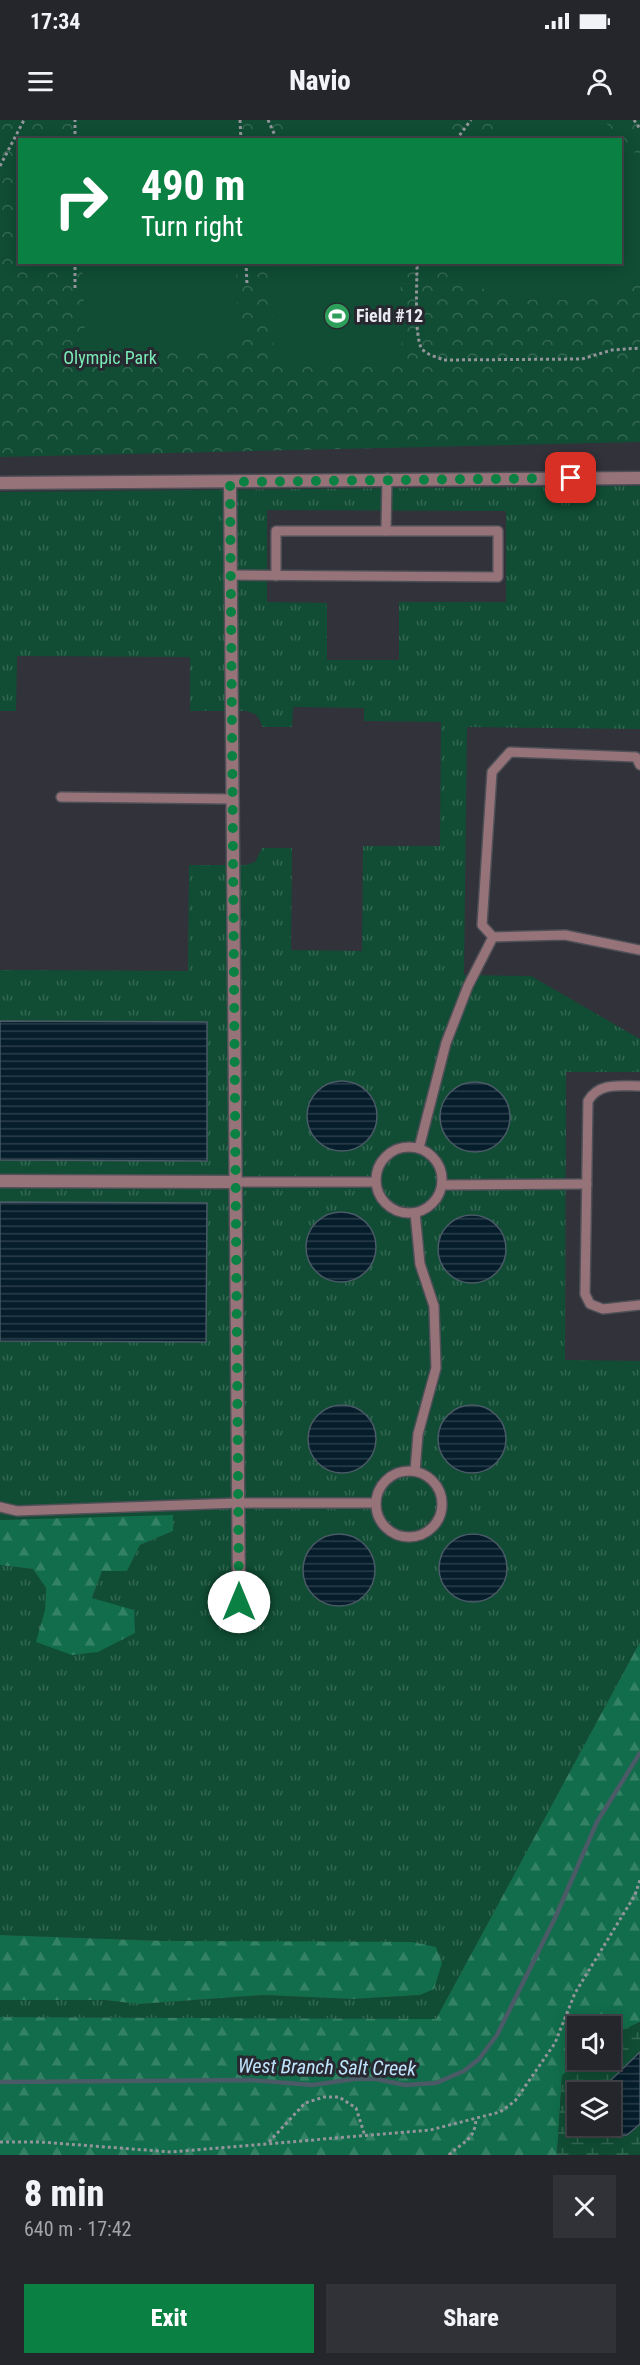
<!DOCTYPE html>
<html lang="en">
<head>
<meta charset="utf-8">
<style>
  body { margin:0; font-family:"Roboto Condensed",sans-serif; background:#313238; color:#f1f3f6; height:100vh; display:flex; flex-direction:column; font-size:22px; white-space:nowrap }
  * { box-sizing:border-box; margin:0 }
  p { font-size:20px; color:#a3a5a9 }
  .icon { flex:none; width:33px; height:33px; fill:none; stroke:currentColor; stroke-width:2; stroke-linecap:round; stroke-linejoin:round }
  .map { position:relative; height:2035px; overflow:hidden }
  .panel { display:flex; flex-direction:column; background:#25262c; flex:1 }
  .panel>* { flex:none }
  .banner { position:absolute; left:18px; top:18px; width:604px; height:126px; border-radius:0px; box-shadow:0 3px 15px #0003,0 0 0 2px #424348; background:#0b8043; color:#fff; overflow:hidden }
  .fabs { position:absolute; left:567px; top:1896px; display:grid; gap:12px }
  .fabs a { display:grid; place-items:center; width:54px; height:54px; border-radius:0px; background:#25262c; box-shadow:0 3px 15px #0003,0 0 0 2px #424348; font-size:30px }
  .pin { position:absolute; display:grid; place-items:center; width:51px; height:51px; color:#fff; margin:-26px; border-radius:12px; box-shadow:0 3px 9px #0006 }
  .me { position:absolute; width:66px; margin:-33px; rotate:0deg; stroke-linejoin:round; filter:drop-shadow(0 0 4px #0008) }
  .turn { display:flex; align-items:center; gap:21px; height:126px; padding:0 24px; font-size:27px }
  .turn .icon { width:78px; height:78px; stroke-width:2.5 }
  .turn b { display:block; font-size:42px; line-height:51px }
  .round { display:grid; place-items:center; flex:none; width:63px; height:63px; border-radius:0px; background:#313238 }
  .overview { display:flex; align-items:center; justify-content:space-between; height:102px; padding:0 24px }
  h1 { font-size:36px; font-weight:800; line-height:45px }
  .button { display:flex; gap:12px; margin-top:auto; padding:12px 24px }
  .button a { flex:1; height:69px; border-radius:0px; background:#0b8043; color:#fff; font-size:24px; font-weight:800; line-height:69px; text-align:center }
  .button a+a { background:#313238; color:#f1f3f6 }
  .status { display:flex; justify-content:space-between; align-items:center; height:42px; padding:0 30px; background:#25262c; direction:ltr }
  .status svg { height:16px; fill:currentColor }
  header { display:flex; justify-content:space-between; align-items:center; height:78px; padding:0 24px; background:#25262c; font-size:27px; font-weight:800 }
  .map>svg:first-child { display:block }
</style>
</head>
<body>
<div class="status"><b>17:34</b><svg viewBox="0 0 49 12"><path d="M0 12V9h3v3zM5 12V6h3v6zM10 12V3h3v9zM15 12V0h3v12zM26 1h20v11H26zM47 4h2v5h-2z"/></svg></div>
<header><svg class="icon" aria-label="menu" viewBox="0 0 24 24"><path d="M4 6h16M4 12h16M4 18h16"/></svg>Navio<svg class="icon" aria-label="person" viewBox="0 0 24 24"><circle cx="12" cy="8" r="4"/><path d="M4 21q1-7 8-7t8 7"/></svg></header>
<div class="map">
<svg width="640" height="2035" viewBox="0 0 640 2035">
  <defs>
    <pattern id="grass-tufts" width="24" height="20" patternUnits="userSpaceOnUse" patternTransform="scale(1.5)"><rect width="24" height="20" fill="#104d34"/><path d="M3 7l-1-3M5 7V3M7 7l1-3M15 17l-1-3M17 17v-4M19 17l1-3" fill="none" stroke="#336752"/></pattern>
    <pattern id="forest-firs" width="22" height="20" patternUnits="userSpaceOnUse" patternTransform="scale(1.5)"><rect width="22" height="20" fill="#116d4b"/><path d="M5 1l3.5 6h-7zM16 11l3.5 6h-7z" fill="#348265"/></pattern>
    <pattern id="wetland-marsh" width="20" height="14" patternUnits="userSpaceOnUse" patternTransform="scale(1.5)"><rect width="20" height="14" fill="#104d34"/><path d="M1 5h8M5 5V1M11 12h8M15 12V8" fill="none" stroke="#336752"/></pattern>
    <pattern id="park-crowns" width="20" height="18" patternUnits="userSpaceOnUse" patternTransform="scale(1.5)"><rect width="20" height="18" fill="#104d34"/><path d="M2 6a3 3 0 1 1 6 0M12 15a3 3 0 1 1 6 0" fill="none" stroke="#336752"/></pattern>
    <pattern id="water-rules" width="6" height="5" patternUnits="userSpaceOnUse" patternTransform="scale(1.5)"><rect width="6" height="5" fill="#061d2b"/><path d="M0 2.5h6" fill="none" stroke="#2a3e4a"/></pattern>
  </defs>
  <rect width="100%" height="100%" fill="#31323a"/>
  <path fill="url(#grass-tufts)" fill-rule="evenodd" d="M 640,366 L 640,609 L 467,607 L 464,855 L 531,856 L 640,919 L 640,952 L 566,952 L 565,1240 L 640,1241 L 640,1522 L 436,1899 L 0,1897 L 0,1880 L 104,1880 L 139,1884 L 264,1875 L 352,1879 L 420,1875 L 164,1821 L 0,1815 L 0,1445 L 33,1449 L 46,1468 L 45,1490 L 134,1490 L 92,1479 L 102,1451 L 127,1451 L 140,1425 L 173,1411 L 173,1396 L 0,1400 L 0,1221 L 206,1222 L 207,1084 L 0,1082 L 0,1040 L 207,1041 L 207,902 L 0,901 L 0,850 L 188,851 L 189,745 L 246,745 L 255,742 L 262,728 L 292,728 L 291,830 L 362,831 L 363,726 L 440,726 L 441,602 L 364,601 L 364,588 L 293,587 L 292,607 L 262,607 C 260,597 256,593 246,591 L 190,591 L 190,537 L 17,536 L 16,591 L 0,591 L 0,372 ZM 267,390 L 506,391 L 506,482 L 399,482 L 399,540 L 327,540 L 327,483 L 267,482 ZM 321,967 L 375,985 L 377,996 L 375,1008 L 308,985 L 313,975 ZM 502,974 C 519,1002 507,1027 475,1032 ZM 462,1096 C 479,1096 488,1096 500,1108 L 478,1162 C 471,1161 461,1161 455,1158 C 439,1150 435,1125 443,1111 C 448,1103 454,1100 462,1096 ZM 368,1105 C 382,1128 376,1149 352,1161 ZM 468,1285 L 494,1345 L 484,1351 L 472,1354 L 438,1313 C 444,1297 451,1289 468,1285 ZM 316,1297 L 374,1307 C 375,1315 376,1322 374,1330 C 368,1344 347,1358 332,1351 C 327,1349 322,1342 318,1338 C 304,1324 306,1314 316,1297 ZM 479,1414 L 490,1418 L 499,1426 L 453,1475 L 445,1468 L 440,1459 ZM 360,1421 L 368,1429 L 373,1439 L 333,1486 L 321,1481 L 311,1473 Z"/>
  <g fill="url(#forest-firs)">
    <path d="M 173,1395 L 173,1411 L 140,1425 L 127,1451 L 102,1451 L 92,1478 L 134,1490 L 135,1513 L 98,1532 L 72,1535 L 36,1522 L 45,1490 L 46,1468 L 33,1449 L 0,1445 L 0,1400 Z"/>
    <path d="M 640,1522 L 640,1902 L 611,1916 L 610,1906 L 578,1906 L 578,1940 L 579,1940 L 562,1956 L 557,2035 L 0,2035 L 0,1897 L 436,1899 Z"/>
    <path d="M 0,1815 L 164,1821 L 412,1822 L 436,1827 L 442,1843 L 434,1869 L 420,1875 L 352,1879 L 264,1875 L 139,1884 L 104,1880 L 0,1880 Z"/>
  </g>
  <path fill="url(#wetland-marsh)" d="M 640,1902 L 640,1932 L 610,1961 L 603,1972 L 578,1972 L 578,2006 L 594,2006 L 598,2017 L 627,2015 L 640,2004 L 640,2035 L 557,2035 L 562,1956 L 579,1940 L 610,1940 L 611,1916 Z"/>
  <path fill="url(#park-crowns)" fill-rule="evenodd" d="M 0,0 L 640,0 L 640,322 L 0,337 ZM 20,20 L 621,20 L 621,142 L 20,142 Z"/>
  <g fill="#104d34">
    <path d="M 77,0 L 233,0 L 233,19 L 78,19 Z"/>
    <path d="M 287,0 L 444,0 L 433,19 L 298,20 Z"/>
    <path d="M 504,0 L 603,0 L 640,38 L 640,163 C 612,182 536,184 503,175 C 479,169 453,154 431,143 L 621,142 L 621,20 L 483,19 Z"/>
    <path d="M 82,143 L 236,143 L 238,227 L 86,233 Z"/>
    <path d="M 400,146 L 402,243 L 274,246 L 271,149 Z"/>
  </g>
  <g fill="url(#water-rules)" stroke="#4a5a66" stroke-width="1.5">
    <path d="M 0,901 L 207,902 L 207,1041 L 0,1040 Z"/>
    <circle cx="342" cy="996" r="35"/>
    <circle cx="475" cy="997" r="35"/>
    <path d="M 0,1082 L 207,1083 L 206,1222 L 0,1221 Z"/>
    <circle cx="341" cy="1127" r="35"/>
    <circle cx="472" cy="1129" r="34"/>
    <circle cx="472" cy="1319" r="34"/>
    <circle cx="342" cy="1319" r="34"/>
    <circle cx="473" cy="1448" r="34"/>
    <circle cx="339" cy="1450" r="36"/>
    <path d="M 640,1932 L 640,2004 L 627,2015 L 598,2017 L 594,2006 L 610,2006 L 610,1972 L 603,1972 L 610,1961 Z"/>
  </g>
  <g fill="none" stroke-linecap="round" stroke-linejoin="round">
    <path stroke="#4a5a66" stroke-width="4.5" d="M 0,1962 L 251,1960 L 312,1965 L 355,1959 L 376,1959 L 405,1965 L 436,1963 L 464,1951 L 479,1939 L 497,1915 L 555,1798 L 597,1702 L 640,1633"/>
    <g stroke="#4e4f57" stroke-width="12">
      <g id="service">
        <path d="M 386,411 L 387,358"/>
        <path d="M 231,455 L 498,457 L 498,411 L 276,411 L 276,456"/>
        <path d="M 61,677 L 233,679"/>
        <path d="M 493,817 L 482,805 L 492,652 L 510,632 L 636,637 L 640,645"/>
        <path d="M 640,966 C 620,966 599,962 588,981 L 585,1174 L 590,1184 L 603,1189 L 640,1185"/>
        <circle cx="409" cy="1060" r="33"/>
        <path d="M 419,1028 L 446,923 L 468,866 L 493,817 L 565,815 L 640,830"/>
        <path d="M 236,1062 L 375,1062"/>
        <path d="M 442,1065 L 587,1064"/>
        <circle cx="409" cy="1384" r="33"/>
        <path d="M 415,1351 L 418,1314 L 436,1248 L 434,1186 L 420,1144 L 415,1093"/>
        <path d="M 0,1387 L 17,1391 L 238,1383 L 375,1383"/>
      </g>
    </g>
    <g stroke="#4e4f57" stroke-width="15">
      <g id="minor">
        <path d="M 230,362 L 239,1482"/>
        <path d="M 0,363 L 640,358"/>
        <path d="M 0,1061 L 236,1062"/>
      </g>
    </g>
    <g stroke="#94959b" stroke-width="3" stroke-dasharray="3 3" stroke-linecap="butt">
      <path d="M 240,0 L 241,20"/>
      <path d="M 268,0 L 277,20"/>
      <path d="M 634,0 L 640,9"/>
      <path d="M 75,20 L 75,0"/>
      <path d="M 456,20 L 471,0"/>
      <path d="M 0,46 L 24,0"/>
      <path d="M 246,142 L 247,165"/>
      <path d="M 413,142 L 417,147 C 417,163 414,218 422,229 C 427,235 437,237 444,240 L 582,239 L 612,230 L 640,228"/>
      <path d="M 75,168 L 75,142"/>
      <path d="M 0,2022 L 40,2022 L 172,2032 L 430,2010 L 500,1992 L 515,1981 L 555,1923 L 575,1873 L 635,1775 L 640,1760"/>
      <path d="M 269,2022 L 305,1983 L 324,1977 L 339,1977 L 356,1988 L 365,2016"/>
      <path d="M 449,2035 C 463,2021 475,2021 476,1998"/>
    </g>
    <use href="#service" stroke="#967378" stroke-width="9"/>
    <use href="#minor" stroke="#967378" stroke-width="12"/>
  </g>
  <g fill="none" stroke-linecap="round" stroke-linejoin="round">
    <path stroke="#0b8043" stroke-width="10" stroke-dasharray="0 18" d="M 239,1482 L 230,362 L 571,358"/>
  </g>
  <defs>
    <g id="stadium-disc" transform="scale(1.35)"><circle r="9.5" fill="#2e9e5b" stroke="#272830"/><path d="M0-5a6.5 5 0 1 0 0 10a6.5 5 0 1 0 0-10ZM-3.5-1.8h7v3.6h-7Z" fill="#fff"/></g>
  </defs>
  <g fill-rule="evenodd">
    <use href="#stadium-disc" x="337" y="196"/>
  </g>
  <g text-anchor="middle" stroke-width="6" stroke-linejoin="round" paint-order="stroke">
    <g font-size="18" font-weight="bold" fill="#e9eaef" stroke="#272830" text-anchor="start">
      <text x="356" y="202">Field #12</text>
    </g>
    <g font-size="18" fill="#7aebb7" stroke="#272830">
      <text x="110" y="244">Olympic Park</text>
    </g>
    <g font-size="20" font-style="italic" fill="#c0e4fd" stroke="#272830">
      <text transform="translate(327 1947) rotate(1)" y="7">West Branch Salt Creek</text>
    </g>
  </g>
</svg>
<div class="fabs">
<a><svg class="icon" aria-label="sound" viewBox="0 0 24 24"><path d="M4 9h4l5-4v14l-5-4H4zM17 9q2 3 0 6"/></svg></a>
<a><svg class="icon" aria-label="layers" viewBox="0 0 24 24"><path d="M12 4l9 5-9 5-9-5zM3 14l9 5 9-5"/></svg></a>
</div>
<div class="pin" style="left:571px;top:358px;background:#d93025"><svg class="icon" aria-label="arrive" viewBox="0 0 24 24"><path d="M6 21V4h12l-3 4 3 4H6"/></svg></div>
<svg class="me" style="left:239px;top:1482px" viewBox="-20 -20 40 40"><circle r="19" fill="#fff"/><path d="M0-13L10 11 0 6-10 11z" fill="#0b8043"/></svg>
<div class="banner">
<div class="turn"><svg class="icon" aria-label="right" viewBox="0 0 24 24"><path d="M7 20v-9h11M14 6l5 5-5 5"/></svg><div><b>490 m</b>Turn right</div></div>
</div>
</div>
<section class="panel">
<div class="overview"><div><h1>8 min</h1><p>640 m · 17:42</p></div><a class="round"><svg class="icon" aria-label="close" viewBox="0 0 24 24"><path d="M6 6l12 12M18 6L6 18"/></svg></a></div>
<div class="button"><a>Exit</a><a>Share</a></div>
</section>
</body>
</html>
